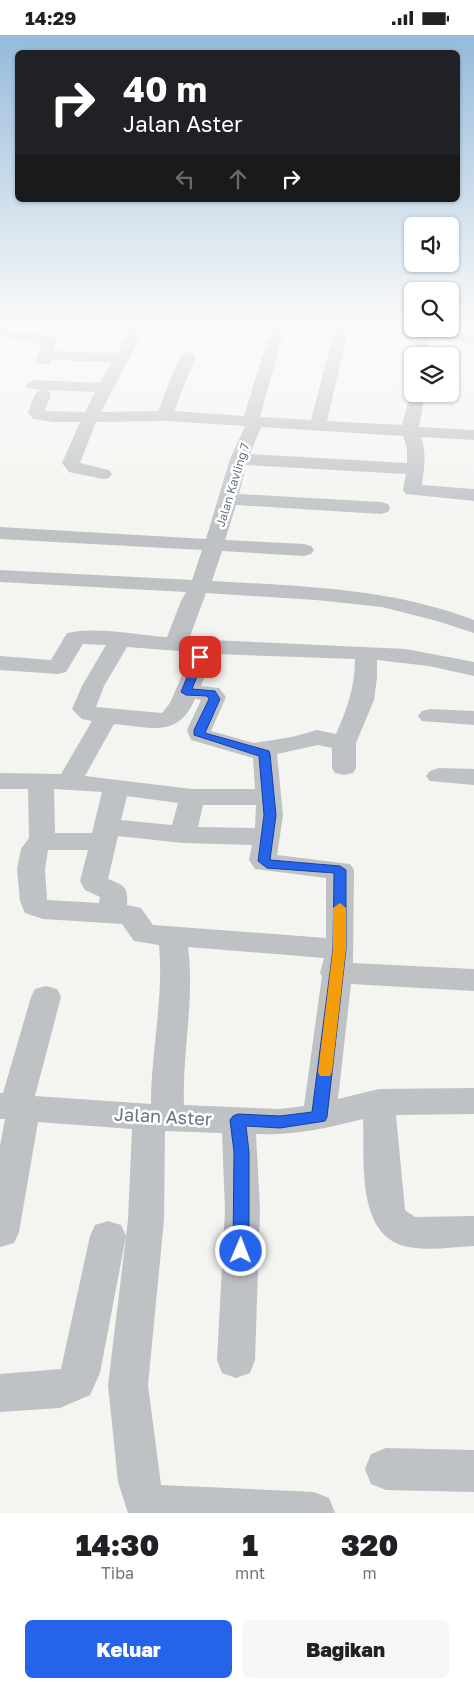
<!DOCTYPE html>
<html lang="id">
<head>
<meta charset="utf-8">
<style>
  body { margin:0; font-family:"Golos Text",sans-serif; background:#f6f6f6; color:#202124; height:100vh; display:flex; flex-direction:column; font-size:19px; white-space:nowrap }
  * { box-sizing:border-box; margin:0 }
  p { font-size:16px; color:#757577 }
  .icon { flex:none; width:28px; height:28px; fill:none; stroke:currentColor; stroke-width:2; stroke-linecap:round; stroke-linejoin:round }
  .map { position:relative; height:1478px; overflow:hidden }
  .details { display:flex; flex-direction:column; background:#fff; flex:1 }
  .details>* { flex:none }
  .hud { position:absolute; left:15px; top:15px; width:445px; height:152px; border-radius:8px; box-shadow:0 1px 4px #0004; background:#202124; color:#fff; overflow:hidden }
  .fabs { position:absolute; left:404px; top:182px; display:grid; gap:10px }
  .fabs a { display:grid; place-items:center; width:55px; height:55px; border-radius:8px; background:#fff; box-shadow:0 1px 4px #0004; font-size:25px }
  .pin { position:absolute; display:grid; place-items:center; width:42px; height:42px; color:#fff; margin:-21px; border-radius:10px; box-shadow:0 2px 8px #0006 }
  .me { position:absolute; width:55px; margin:-28px; rotate:1deg; stroke-linejoin:round; filter:drop-shadow(0 0 4px #0008) }
  .turn { display:flex; align-items:center; gap:18px; height:105px; padding:0 25px; font-size:22px }
  .turn .icon { width:65px; height:65px; stroke-width:2.5 }
  .turn b { display:block; font-size:35px; line-height:42px }
  .lanes { display:flex; align-items:center; height:48px; padding:0 25px; background:#0003; justify-content:center; gap:25px; direction:ltr }
  .lanes .off { opacity:.35 }
  .eta { display:flex; justify-content:space-evenly; align-items:center; height:85px; text-align:center }
  .eta b { font-size:30px; font-weight:800; line-height:35px }
  .primary-button { display:flex; gap:10px; margin-top:auto; padding:10px 25px }
  .primary-button a { flex:1; height:58px; border-radius:8px; background:#2563eb; color:#fff; font-size:20px; font-weight:800; line-height:58px; text-align:center }
  .primary-button a+a { background:#f6f6f6; color:#202124 }
  .status { display:flex; justify-content:space-between; align-items:center; height:35px; padding:0 25px; background:#fff; direction:ltr }
  .status svg { height:14px; fill:currentColor }
  .map>svg:first-child { display:block }
</style>
</head>
<body>
<div class="status"><b>14:29</b><svg viewBox="0 0 49 12"><path d="M0 12V9h3v3zM5 12V6h3v6zM10 12V3h3v9zM15 12V0h3v12zM26 1h20v11H26zM47 4h2v5h-2z"/></svg></div>
<div class="map">
<svg width="474" height="1478" viewBox="0 0 474 1478">
  <rect width="100%" height="100%" fill="#f4f4f1"/>
  <g fill="none" stroke-linecap="round" stroke-linejoin="round">
    <g fill="#bec2c5" fill-rule="evenodd">
      <path d="M 132,291 L 146,291 L 101,377 L 158,376 L 180,321 L 188,316 L 196,321 L 174,376 L 244,381 L 267,306 L 276,291 L 290,291 L 281,306 L 260,382 L 311,385 L 334,296 L 318,294 L 316,291 L 409,291 L 412,294 L 474,300 L 474,308 L 431,303 L 426,321 L 412,323 L 417,301 L 348,296 L 327,386 L 402,390 L 411,356 L 412,359 L 425,359 L 419,392 L 474,395 L 474,405 L 421,402 C 427,419 424,433 422,450 L 474,454 L 474,466 L 406,459 L 403,455 L 406,439 L 246,430 L 239,459 L 381,467 L 388,469 L 390,473 L 388,477 L 381,479 L 236,470 L 225,505 L 304,509 L 311,511 L 314,515 L 311,519 L 304,521 L 222,516 L 212,546 C 301,551 390,553 474,585 L 474,598 L 437,586 L 382,572 L 316,565 L 206,558 L 189,604 L 406,614 L 474,627 L 474,641 L 429,631 L 377,625 L 377,643 L 374,665 L 356,708 L 356,733 L 353,738 L 344,740 L 335,738 L 332,733 L 332,713 L 318,710 L 277,719 L 283,780 L 277,820 L 350,829 L 354,835 L 353,928 L 474,934 L 474,956 L 351,949 L 338,1064 L 379,1054 L 474,1053 L 474,1079 L 396,1080 L 405,1175 L 415,1182 L 474,1181 L 474,1211 C 453,1212 429,1216 409,1212 C 355,1203 365,1124 363,1084 C 327,1093 293,1101 256,1099 L 260,1175 L 255,1325 L 250,1338 L 236,1343 L 222,1338 L 217,1325 L 225,1175 L 222,1098 L 165,1096 L 164,1185 L 148,1350 L 161,1450 L 314,1457 L 329,1463 L 335,1478 L 128,1478 L 118,1447 L 108,1350 L 128,1185 L 132,1094 L 38,1087 L 19,1197 L 14,1208 L 0,1212 L 0,1111 L 5,1084 L 0,1084 L 0,1058 L 3,1058 L 31,962 L 35,954 L 46,951 L 57,954 L 61,962 L 35,1061 L 151,1069 C 151,1016 164,963 159,910 L 134,906 L 122,889 L 43,884 L 25,878 L 20,866 L 17,834 L 21,814 L 29,803 L 28,754 L 0,754 L 0,738 L 61,739 L 92,686 L 82,684 L 72,674 L 82,651 L 106,610 L 83,609 L 66,637 L 58,639 L 0,635 L 0,621 L 51,625 L 67,598 C 97,591 137,600 167,602 L 181,566 L 186,557 L 0,547 L 0,535 L 192,545 L 202,515 L 0,504 L 0,492 L 206,504 L 230,424 L 245,391 L 168,386 L 96,387 L 80,428 L 109,435 L 112,439 L 109,443 L 103,444 L 69,437 L 62,428 L 80,387 L 54,387 L 33,384 L 28,377 L 35,359 L 40,355 L 28,353 L 26,350 L 34,345 L 100,348 L 112,327 L 51,325 L 48,329 L 38,329 L 35,326 L 42,308 L 0,301 L 0,293 L 55,302 L 57,305 L 54,316 L 117,318 ZM 48,355 L 95,357 L 85,377 L 45,376 L 51,359 ZM 261,392 L 403,401 L 407,413 L 407,428 L 250,419 ZM 127,612 L 192,617 L 170,668 L 162,678 L 96,672 L 104,651 ZM 213,619 L 355,624 C 355,652 347,674 336,699 L 317,695 L 292,702 L 254,708 L 211,696 L 226,662 L 219,653 L 201,651 ZM 195,664 L 201,665 L 187,695 L 191,705 L 253,723 L 255,754 L 192,754 L 85,741 L 114,689 C 150,692 178,704 195,664 ZM 54,754 L 102,757 L 92,798 L 55,798 ZM 127,761 L 178,768 L 172,790 L 121,785 ZM 203,770 L 256,770 L 255,793 L 198,792 ZM 118,801 L 183,808 L 252,810 L 249,825 L 255,834 L 326,843 L 326,903 L 153,890 L 141,873 L 127,870 C 128,851 125,851 108,844 ZM 48,815 L 88,815 L 80,846 L 85,855 L 100,862 L 99,868 L 47,865 L 45,834 ZM 188,912 L 324,923 L 320,938 L 322,941 L 304,1071 L 280,1074 L 184,1070 C 182,1018 195,964 188,912 Z"/>
      <path d="M 430,674 L 474,676 L 474,690 L 422,686 L 418,681 L 422,676 Z"/>
      <path d="M 439,733 L 474,734 L 474,750 L 430,746 L 426,741 L 430,736 Z"/>
      <path d="M 108,1186 L 121,1190 L 126,1201 L 100,1338 L 90,1360 L 60,1373 L 0,1377 L 0,1339 L 61,1334 L 90,1201 L 95,1190 Z"/>
      <path d="M 386,1413 L 474,1415 L 474,1457 L 386,1455 L 371,1449 L 365,1434 L 371,1419 Z"/>
    </g>
  </g>
  <linearGradient id="sky" x2="0" y2="1"><stop stop-color="#95badb"/><stop offset="0.58" stop-color="#fafaf9"/><stop offset="1" stop-color="#fafaf9" stop-opacity="0"/></linearGradient>
  <rect width="474" height="498" fill="url(#sky)"/>
  <path fill="#2563eb" stroke="#184099" d="M 200,619 L 205,622 L 192,654 L 215,656 L 220,664 L 205,698 L 269,716 L 270,719 L 276,780 L 270,825 L 340,831 L 346,835 L 346,914 L 327,1082 L 325,1086 L 319,1087 L 280,1093 L 246,1091 L 249,1117 L 249,1216 L 247,1221 L 241,1223 L 235,1221 L 233,1216 L 234,1117 L 230,1085 L 233,1081 L 238,1079 L 280,1081 L 312,1077 L 333,914 L 334,838 L 267,833 L 258,826 L 264,780 L 259,721 L 194,700 L 194,695 L 209,664 L 207,661 L 186,660 L 181,657 L 195,622 Z"/>
  <path fill="#f59e0b" d="M 340,868 L 346,873 L 346,914 L 332,1037 L 330,1041 L 320,1041 L 318,1037 L 333,914 L 333,873 Z"/>
  <g text-anchor="middle" stroke-width="5" stroke-linejoin="round" paint-order="stroke">
    <g font-size="12" fill="#66747f" stroke="#fff">
      <text transform="translate(233 450) rotate(-73)" y="4">Jalan Kavling 7</text>
    </g>
    <g font-size="18" fill="#66747f" stroke="#fff">
      <text transform="translate(163 1082) rotate(3)" y="6">Jalan Aster</text>
    </g>
  </g>
</svg>
<div class="fabs">
<a><svg class="icon" aria-label="sound" viewBox="0 0 24 24"><path d="M4 9h4l5-4v14l-5-4H4zM17 9q2 3 0 6"/></svg></a>
<a><svg class="icon" aria-label="search" viewBox="0 0 24 24"><circle cx="10" cy="10" r="6"/><path d="M15 15l6 6"/></svg></a>
<a><svg class="icon" aria-label="layers" viewBox="0 0 24 24"><path d="M12 4l9 5-9 5-9-5zM3 14l9 5 9-5"/></svg></a>
</div>
<div class="pin" style="left:200px;top:622px;background:#d93025"><svg class="icon" aria-label="arrive" viewBox="0 0 24 24"><path d="M6 21V4h12l-3 4 3 4H6"/></svg></div>
<svg class="me" style="left:241px;top:1216px" viewBox="-20 -20 40 40"><circle r="17" fill="#2563eb" stroke="#fff" stroke-width="3"/><path d="M0-11L8 9 0 5-8 9z" fill="#fff"/></svg>
<div class="hud">
<div class="turn"><svg class="icon" aria-label="right" viewBox="0 0 24 24"><path d="M7 20v-9h11M14 6l5 5-5 5"/></svg><div><b>40 m</b>Jalan Aster</div></div>
<div class="lanes"><svg class="icon off" aria-label="left" viewBox="0 0 24 24"><path d="M17 20v-9H6M10 6l-5 5 5 5"/></svg><svg class="icon off" aria-label="ahead" viewBox="0 0 24 24"><path d="M12 20V5M6 11l6-6 6 6"/></svg><svg class="icon" aria-label="right" viewBox="0 0 24 24"><path d="M7 20v-9h11M14 6l5 5-5 5"/></svg></div>
</div>
</div>
<section class="details">
<div class="eta">
<div><b>14:30</b><p>Tiba</p></div>
<div><b>1</b><p>mnt</p></div>
<div><b>320</b><p>m</p></div>
</div>
<div class="primary-button"><a>Keluar</a><a>Bagikan</a></div>
</section>
</body>
</html>
